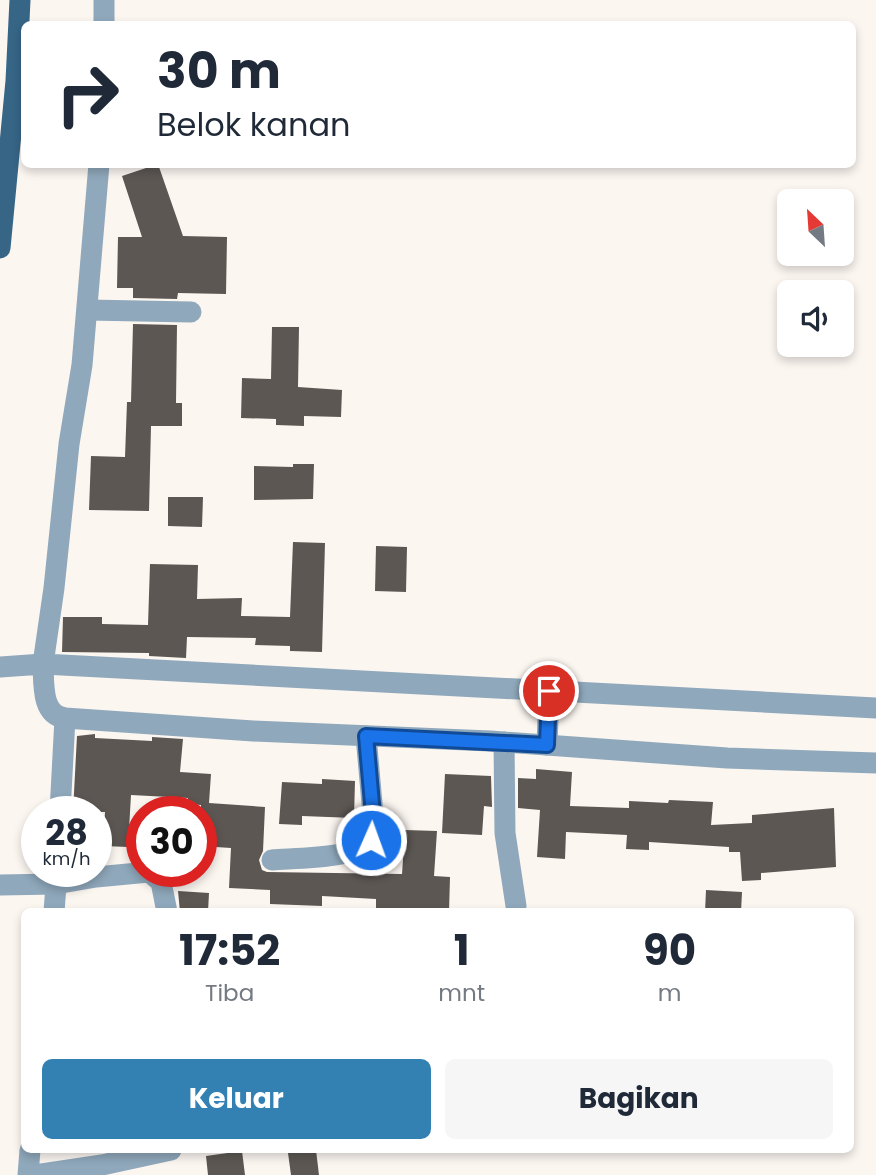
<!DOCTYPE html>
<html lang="id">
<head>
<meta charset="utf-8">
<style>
  body { margin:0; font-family:Poppins,sans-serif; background:#f6f6f7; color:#1f2937; height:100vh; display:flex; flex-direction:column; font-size:26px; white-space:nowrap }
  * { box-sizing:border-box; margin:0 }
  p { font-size:23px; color:#747a83 }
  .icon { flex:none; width:38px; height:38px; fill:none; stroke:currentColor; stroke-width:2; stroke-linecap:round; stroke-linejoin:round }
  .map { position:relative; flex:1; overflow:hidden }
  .side { position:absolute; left:21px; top:908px; width:833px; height:245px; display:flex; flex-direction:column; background:#fff; border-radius:10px; box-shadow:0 4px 10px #0003 }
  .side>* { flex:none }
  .guide { position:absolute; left:21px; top:21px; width:835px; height:147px; border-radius:10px; box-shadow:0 4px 10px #0003; background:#fff; color:#1f2937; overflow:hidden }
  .needle { width:46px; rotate:335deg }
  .buttons { position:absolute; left:777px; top:189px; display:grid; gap:14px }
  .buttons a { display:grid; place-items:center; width:77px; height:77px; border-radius:10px; background:#fff; box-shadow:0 4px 10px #0003; font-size:35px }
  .speed { position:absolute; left:21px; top:796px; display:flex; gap:14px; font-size:35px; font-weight:700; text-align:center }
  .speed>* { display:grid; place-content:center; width:91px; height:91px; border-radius:50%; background:#fff; box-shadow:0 4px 10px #0003; line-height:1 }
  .speed small { font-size:18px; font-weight:400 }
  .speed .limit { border:10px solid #d22; background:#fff; color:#111 }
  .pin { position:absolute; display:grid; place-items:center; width:60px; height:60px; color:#fff; margin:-30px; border:4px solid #fff; border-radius:50%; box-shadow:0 2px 7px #0007 }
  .me { position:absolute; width:77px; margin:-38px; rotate:2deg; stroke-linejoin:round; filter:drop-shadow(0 0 5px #0008) }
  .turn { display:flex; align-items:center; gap:24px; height:147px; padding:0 21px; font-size:32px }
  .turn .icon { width:91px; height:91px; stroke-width:2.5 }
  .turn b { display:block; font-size:49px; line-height:60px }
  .eta { display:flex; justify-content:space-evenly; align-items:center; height:119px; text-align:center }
  .eta b { font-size:42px; font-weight:700; line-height:49px }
  .action { display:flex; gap:14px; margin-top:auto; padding:14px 21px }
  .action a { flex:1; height:80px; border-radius:10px; background:#3381b3; color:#fff; font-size:28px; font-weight:700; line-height:80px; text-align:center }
  .action a+a { background:#f6f6f7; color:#1f2937 }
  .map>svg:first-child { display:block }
</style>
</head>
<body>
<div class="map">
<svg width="876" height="1175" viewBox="0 0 876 1175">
  <rect width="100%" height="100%" fill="#fcf6f1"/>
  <g fill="#5c5753">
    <path d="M 158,164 L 183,236 L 227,237 L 226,294 L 178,293 L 177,299 L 133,298 L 133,288 L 117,288 L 118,237 L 142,237 L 122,176 Z"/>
    <path d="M 133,324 L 177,325 L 176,403 L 182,403 L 182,426 L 151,426 L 149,511 L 89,510 L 91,456 L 125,457 L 127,402 L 131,402 Z"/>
    <path d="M 272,327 L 299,327 L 298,387 L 342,390 L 341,417 L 304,416 L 304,426 L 276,425 L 276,419 L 241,418 L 242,378 L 271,379 Z"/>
    <path d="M 293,464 L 314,464 L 313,499 L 254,500 L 254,466 L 293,467 Z"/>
    <path d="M 168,497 L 203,497 L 202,527 L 168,526 Z"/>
    <path d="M 293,542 L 325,543 L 322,652 L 290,651 L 290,646 L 255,645 L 256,638 L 187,637 L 186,658 L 149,656 L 149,653 L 62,652 L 63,617 L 102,617 L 102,624 L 148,625 L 150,564 L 198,565 L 197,599 L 242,598 L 241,616 L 290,617 Z"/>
    <path d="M 376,546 L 407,547 L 406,592 L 375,591 Z"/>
    <path d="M 95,734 L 95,738 L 152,741 L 152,737 L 183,739 L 180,772 L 211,774 L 209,803 L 265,807 L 263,851 L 259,860 L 262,870 L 267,872 L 402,874 L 405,830 L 437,831 L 434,876 L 450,877 L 449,912 L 376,912 L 376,899 L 322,896 L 322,906 L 270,904 L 270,890 L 229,888 L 231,848 L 201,846 L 201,805 L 188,804 L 188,798 L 131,795 L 128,847 L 103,846 L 105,812 L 73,812 L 77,736 Z"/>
    <path d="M 536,769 L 572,772 L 570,806 L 629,808 L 629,801 L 668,803 L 669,800 L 713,802 L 711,825 L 752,823 L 752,815 L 834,808 L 836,867 L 761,873 L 761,880 L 742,881 L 740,852 L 729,852 L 729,847 L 649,842 L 649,850 L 626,849 L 627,835 L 566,832 L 565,859 L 537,857 L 540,810 L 518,808 L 518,778 L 536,779 Z"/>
    <path d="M 445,774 L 491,776 L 492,807 L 484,806 L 482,835 L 442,833 Z"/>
    <path d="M 322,779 L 355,781 L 354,818 L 302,816 L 302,825 L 279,824 L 282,782 L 322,784 Z"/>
    <path d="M 706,890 L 742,892 L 741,912 L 705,912 Z"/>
    <path d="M 178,891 L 209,893 L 208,912 L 180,912 Z"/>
    <path d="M 316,1150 L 319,1175 L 291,1175 L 288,1153 Z"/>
    <path d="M 242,1151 L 245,1175 L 208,1175 L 206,1156 Z"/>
  </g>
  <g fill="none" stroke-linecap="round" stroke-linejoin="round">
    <g stroke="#8fa8bb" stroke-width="21">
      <path d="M 104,24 L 104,0"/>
      <path d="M 99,164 L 82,365 L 69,444 L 54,588 L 43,664 L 876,708"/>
      <path d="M 88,310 L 191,312"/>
      <path d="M 0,667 L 43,664 C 44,683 41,715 65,718 L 253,731 L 490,741 L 727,758 L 876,763"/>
      <path d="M 504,742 L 505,833 L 516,906"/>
      <path d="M 547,745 L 549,691"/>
      <path d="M 60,812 L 65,718"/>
      <path d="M 272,860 C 295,858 354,859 369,842 C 373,838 373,832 374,826 L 366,736"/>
      <path d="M 0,885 L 56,884 L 96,877 L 149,872 L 161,882 L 167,912"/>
      <path d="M 54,912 L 57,872"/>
      <path d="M 28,1175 L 30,1150"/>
      <path d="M 35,1175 L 102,1165 L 171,1150"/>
    </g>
    <path stroke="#366586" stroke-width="21" d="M 0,248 L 16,81 L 20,0"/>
  </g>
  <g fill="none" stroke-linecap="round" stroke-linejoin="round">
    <g stroke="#114b97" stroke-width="18">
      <path id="route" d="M 371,840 L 374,826 L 366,736 L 547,745 L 549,691"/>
    </g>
    <use href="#route" stroke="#1a73e8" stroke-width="12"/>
  </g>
</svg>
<div class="buttons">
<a><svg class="needle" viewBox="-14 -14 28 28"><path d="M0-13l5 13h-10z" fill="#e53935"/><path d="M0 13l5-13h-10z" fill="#747a83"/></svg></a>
<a><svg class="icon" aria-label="sound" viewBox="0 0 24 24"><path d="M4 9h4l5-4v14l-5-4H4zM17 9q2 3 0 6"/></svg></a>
</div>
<div class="speed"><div>28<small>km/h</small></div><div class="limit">30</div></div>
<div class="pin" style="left:549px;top:691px;background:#d93025"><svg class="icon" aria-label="arrive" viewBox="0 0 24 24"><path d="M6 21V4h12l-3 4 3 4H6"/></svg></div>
<svg class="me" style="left:371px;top:840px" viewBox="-20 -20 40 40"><circle r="17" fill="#1a73e8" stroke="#fff" stroke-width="3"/><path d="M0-11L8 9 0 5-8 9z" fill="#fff"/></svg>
<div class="guide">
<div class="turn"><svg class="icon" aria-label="right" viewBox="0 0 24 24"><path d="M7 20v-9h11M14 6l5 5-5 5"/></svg><div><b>30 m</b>Belok kanan</div></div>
</div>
<section class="side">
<div class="eta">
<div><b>17:52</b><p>Tiba</p></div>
<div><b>1</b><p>mnt</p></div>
<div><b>90</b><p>m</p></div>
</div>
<div class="action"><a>Keluar</a><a>Bagikan</a></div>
</section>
</div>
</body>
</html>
